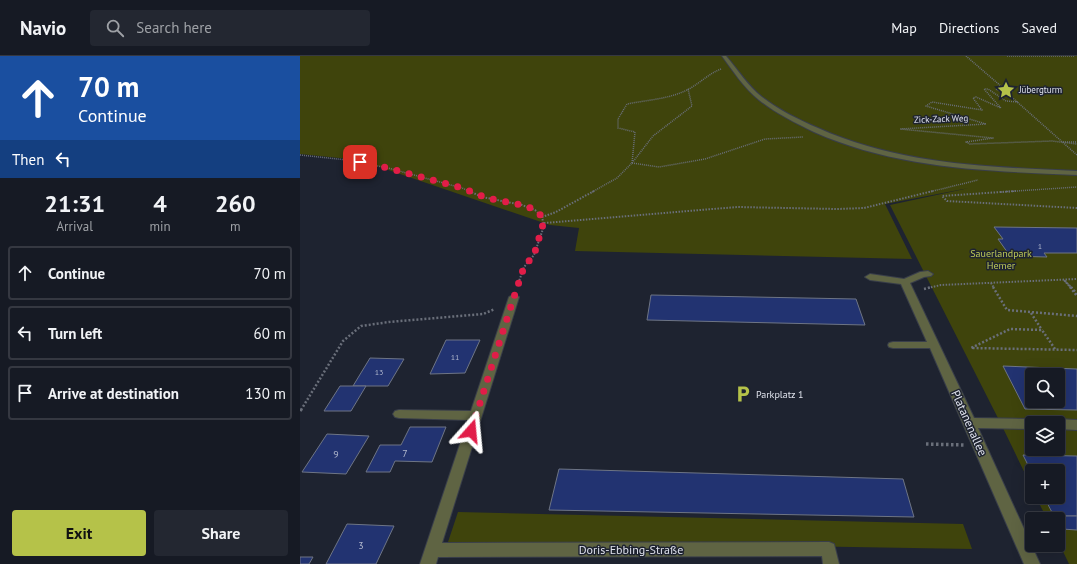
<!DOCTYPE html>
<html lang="en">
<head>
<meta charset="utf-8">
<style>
  body { margin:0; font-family:"PT Sans",sans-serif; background:#232731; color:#f1f3f6; height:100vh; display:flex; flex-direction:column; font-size:15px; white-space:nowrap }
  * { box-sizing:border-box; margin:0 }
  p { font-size:13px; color:#9ea1a6 }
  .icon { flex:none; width:22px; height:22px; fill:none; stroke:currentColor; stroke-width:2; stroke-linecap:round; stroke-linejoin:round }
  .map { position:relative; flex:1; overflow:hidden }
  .panel { display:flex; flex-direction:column; background:#161a24; width:300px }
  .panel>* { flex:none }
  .top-card { background:#1a4fa0; color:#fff; overflow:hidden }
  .tools { position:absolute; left:725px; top:312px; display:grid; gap:8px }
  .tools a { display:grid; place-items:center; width:40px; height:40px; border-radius:4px; background:#161a24; box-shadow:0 4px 16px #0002,0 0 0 1px #353841; font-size:20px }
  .pin { position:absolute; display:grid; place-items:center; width:34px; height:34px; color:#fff; margin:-17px; border-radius:8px; box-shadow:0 2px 6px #0006 }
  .me { position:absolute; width:44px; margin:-22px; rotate:18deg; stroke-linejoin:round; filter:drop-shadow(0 0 3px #0008) }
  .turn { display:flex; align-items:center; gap:14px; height:84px; padding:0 12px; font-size:18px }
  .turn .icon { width:52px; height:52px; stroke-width:2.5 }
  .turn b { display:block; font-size:28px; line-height:34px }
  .then { display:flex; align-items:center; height:38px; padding:0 12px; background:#0003; gap:8px; font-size:15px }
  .eta { display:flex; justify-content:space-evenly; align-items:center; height:68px; text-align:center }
  .eta b { font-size:24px; font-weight:600; line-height:28px }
  .action { display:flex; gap:8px; margin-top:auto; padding:8px 12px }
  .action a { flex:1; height:46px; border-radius:4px; background:#b5c249; color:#111; font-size:16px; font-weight:600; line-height:46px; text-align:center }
  .action a+a { background:#232731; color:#f1f3f6 }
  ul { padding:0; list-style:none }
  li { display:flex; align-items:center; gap:12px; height:54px; margin:0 8px 6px; padding:0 4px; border:2px solid #353841; border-radius:4px }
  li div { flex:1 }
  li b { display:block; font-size:15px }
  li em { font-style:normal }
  header { display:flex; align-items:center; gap:24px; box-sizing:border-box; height:56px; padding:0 20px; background:#161a24; border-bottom:1px solid #353841 }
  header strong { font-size:19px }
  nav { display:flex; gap:22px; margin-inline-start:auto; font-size:14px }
  .search { width:280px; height:36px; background:#232731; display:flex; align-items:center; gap:10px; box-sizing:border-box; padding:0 14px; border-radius:4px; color:#9ea1a6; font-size:15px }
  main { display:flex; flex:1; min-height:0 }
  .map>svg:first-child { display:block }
</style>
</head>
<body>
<header>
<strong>Navio</strong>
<div class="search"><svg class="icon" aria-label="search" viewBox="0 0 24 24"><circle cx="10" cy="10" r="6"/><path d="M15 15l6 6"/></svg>Search here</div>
<nav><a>Map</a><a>Directions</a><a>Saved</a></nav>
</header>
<main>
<section class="panel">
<div class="top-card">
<div class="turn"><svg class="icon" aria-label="ahead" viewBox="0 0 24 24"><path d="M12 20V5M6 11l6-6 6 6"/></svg><div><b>70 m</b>Continue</div></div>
<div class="then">Then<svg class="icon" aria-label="left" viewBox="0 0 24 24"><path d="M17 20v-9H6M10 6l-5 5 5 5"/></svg></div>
</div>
<div class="eta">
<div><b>21:31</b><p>Arrival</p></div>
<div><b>4</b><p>min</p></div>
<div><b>260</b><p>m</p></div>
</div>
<ul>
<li><svg class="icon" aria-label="ahead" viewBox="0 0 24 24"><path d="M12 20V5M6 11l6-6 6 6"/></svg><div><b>Continue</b></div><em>70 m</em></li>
<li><svg class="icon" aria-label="left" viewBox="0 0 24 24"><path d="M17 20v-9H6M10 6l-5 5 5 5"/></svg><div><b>Turn left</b></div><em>60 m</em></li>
<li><svg class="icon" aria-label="arrive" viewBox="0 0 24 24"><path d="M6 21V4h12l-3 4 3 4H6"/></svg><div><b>Arrive at destination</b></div><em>130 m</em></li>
</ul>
<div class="action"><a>Exit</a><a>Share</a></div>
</section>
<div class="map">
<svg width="777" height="508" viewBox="0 0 777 508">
  <rect width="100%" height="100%" fill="#1e2330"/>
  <g fill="#3f440c" fill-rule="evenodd">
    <path d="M 0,0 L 777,0 L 777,508 L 769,508 L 758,485 L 758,463 L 747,463 L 736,441 L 758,441 L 758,415 L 732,415 L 732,432 L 702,370 L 590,149 L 669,132 L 585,148 L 612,203 L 275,195 L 279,172 L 250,169 L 59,104 L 0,98 ZM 732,319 L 758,319 L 758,345 L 732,345 ZM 732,367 L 758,367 L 758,393 L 732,393 Z"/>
    <path d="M 158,456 L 663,468 L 672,493 L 427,489 L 147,489 Z"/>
  </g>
  <g fill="#223371" stroke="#6e7585" fill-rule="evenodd">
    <path d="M 703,32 L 710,33 L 713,35 L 705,36 L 698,34 Z"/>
    <path d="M 694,171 L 777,172 L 777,197 L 744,197 L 747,201 L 710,200 L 698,183 L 703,183 Z"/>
    <path d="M 351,239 L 556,243 L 565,269 L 347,264 Z"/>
    <path d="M 146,284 L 180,284 L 165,317 L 130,318 Z"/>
    <path d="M 70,302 L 104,303 L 88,330 L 53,330 Z"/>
    <path d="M 703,310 L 777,313 L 777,354 L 725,353 ZM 732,319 L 758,319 L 758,345 L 732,345 Z"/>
    <path d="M 40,330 L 66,330 L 51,355 L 24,355 Z"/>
    <path d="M 110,371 L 146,371 L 132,406 L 95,405 L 90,416 L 66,416 L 80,389 L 101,389 Z"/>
    <path d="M 27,378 L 69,380 L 46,418 L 2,416 Z"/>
    <path d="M 723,399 L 777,400 L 777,460 L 754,460 L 744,441 L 758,441 L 758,415 L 732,415 L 732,417 Z"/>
    <path d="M 259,413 L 603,423 L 614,461 L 249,454 Z"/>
    <path d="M 754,460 L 777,460 L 777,474 L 762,473 L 763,475 L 762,476 L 758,468 L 758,463 L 755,463 Z"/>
    <path d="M 47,468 L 94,470 L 76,508 L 26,508 Z"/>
    <path d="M 0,501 L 13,501 L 9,508 L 0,508 Z"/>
  </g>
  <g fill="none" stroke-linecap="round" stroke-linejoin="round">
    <g stroke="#393e4a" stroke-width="2">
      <g id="minor">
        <path d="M 422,0 L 426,0 C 438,14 448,30 462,41 C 479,54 499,64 518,72 C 600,109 689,111 777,115 L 777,119 C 688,115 597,113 514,76 C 495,67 475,57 459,44 C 444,32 433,15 422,0 Z"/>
        <path d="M 628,215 L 633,218 L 631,220 L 624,221 L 610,227 L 674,362 L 732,363 L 736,365 L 738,367 L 732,367 L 732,373 L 678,372 L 740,508 L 724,508 L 630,292 L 593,292 L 589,291 L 588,289 L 589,287 L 593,286 L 627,286 L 601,228 L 570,224 L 565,221 L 570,218 L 604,223 L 620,216 Z"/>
        <path d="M 214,238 L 219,241 L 142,487 L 529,486 L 534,488 L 539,508 L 523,508 L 522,500 L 138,501 L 136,508 L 120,508 L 168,364 L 99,362 L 95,361 L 93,358 L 95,355 L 99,354 L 171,355 L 209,241 Z"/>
        <path d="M 758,363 L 777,364 L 777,374 L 758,373 L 758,367 L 752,367 L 754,365 Z"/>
      </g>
    </g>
    <g stroke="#6a6f7a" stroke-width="1.5" stroke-dasharray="1 1" stroke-linecap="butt">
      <path d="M 666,0 L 702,31 L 696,33 L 697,34 L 707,37 L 777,99"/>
      <path d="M 707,0 L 775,0"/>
      <path d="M 718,46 L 706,45 L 688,33 L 684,33 L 701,52 L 676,41 L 673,42 L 682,54 L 632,46 L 626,50 L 686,68 L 600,73 L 693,82 L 666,86 L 670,88 L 752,85 L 777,88"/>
      <path d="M 763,86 L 777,86"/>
      <path d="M 0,99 L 47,104 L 88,112 L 162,132 L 171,136"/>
      <path d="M 332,107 L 359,111 L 405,103 L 465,83 L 503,81"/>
      <path d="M 332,107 L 335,76 L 318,72 L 318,63 L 327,48 C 347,44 369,43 387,34 C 399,28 408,18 421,13"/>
      <path d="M 292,136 L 317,122 L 332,107 L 353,80 L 392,50 L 388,33"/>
      <path d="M 629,136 L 678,124"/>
      <path d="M 701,136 L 777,131"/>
    </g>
    <g stroke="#6a6f7a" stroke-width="2" stroke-dasharray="1.5 1.5" stroke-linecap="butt">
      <path d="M 169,135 L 182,141 L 222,149 L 235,154 L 242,161 L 244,170 L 234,199 L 224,211 L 217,231"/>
      <path d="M 716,135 L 642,140 L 647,145 L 777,152"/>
      <path d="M 242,161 L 256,156 L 294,135"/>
      <path d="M 244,167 L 437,151 L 537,153 L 564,152 L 633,135"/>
      <path d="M 691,227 L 694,232"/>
      <path d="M 628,232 L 641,229 L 777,223"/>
      <path d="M 771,232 L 764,224 L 772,232"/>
    </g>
    <g stroke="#6a6f7a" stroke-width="2.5" stroke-dasharray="2 2" stroke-linecap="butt">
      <path d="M 693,231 L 707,254 L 777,260"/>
      <path d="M 770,231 L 777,240"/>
      <path d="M 771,231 L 777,238"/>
      <path d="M 624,233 L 632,231"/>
      <path d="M 731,257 L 742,274"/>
      <path d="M 755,293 L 742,274 L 710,273 L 671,292 L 777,294"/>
      <path d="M 1,354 L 43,285 L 61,270 L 89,266 L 183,258 L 195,253"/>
    </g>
    <g stroke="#6a6f7a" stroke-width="3.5" stroke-dasharray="2.5 2.5" stroke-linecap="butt">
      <path d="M 0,355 L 1,353"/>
      <path d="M 626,388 L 664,389"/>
    </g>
    <use href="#minor" fill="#5f6443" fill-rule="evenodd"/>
  </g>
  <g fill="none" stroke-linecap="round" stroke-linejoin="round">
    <path stroke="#e11d48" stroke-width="7" stroke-dasharray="0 12.6" d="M 60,106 L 88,112 L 162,132 L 187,142 L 227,150 L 239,157 L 244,165 L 234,199 L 224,211 L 214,241 L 171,375"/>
  </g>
  <defs>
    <g id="sight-bare" transform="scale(1.38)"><path d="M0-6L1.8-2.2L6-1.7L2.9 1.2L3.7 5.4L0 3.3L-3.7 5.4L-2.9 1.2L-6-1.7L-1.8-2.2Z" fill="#b5c249" stroke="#1e2330" stroke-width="2.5" paint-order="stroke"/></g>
    <g id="parking-bare" transform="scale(1.38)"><path d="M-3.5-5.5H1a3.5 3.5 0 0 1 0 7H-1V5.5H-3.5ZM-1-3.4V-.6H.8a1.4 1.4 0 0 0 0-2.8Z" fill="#b5c249" stroke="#1e2330" stroke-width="2.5" paint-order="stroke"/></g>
  </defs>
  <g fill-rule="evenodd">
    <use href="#sight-bare" x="706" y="34"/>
    <use href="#parking-bare" x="443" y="338"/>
  </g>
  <g text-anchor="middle" stroke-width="3" stroke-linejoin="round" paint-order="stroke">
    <g font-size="8" fill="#afb6cc">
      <text x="740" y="193">1</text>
      <text x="155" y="304">11</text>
      <text x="79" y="319">13</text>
    </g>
    <g font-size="9" fill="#dee1eb" stroke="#1e2330" text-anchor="start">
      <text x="719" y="37">Jübergturm</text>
    </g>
    <g font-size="9" fill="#dee1eb" stroke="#1e2330">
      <text transform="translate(641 63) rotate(-2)" y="3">Zick-Zack Weg</text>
    </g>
    <g font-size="10" fill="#bdc957" stroke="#1e2330">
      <text x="701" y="201">Sauerlandpark<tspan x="701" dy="12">Hemer</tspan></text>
    </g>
    <g font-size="10" fill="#dee1eb" stroke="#1e2330" text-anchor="start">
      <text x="456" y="342">Parkplatz 1</text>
    </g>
    <g font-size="10" fill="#afb6cc">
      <text x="105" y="401">7</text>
      <text x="36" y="402">9</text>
      <text x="61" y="493">3</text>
    </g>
    <g font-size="12" fill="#dee1eb" stroke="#1e2330">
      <text transform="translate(669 367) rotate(66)" y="4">Platanenallee</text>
      <text x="331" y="498">Doris-Ebbing-Straße</text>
    </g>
  </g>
</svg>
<div class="tools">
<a><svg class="icon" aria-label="search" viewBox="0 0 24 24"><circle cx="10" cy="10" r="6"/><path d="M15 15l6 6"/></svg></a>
<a><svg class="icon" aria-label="layers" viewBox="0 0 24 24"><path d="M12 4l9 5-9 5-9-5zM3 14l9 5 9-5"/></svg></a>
<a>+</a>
<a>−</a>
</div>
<div class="pin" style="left:60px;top:106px;background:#d93025"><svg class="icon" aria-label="arrive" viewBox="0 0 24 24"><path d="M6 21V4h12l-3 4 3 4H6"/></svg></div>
<svg class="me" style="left:171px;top:375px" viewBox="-20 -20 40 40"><path d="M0-17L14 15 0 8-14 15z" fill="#e11d48" stroke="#fff" stroke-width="4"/></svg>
</div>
</main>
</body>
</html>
